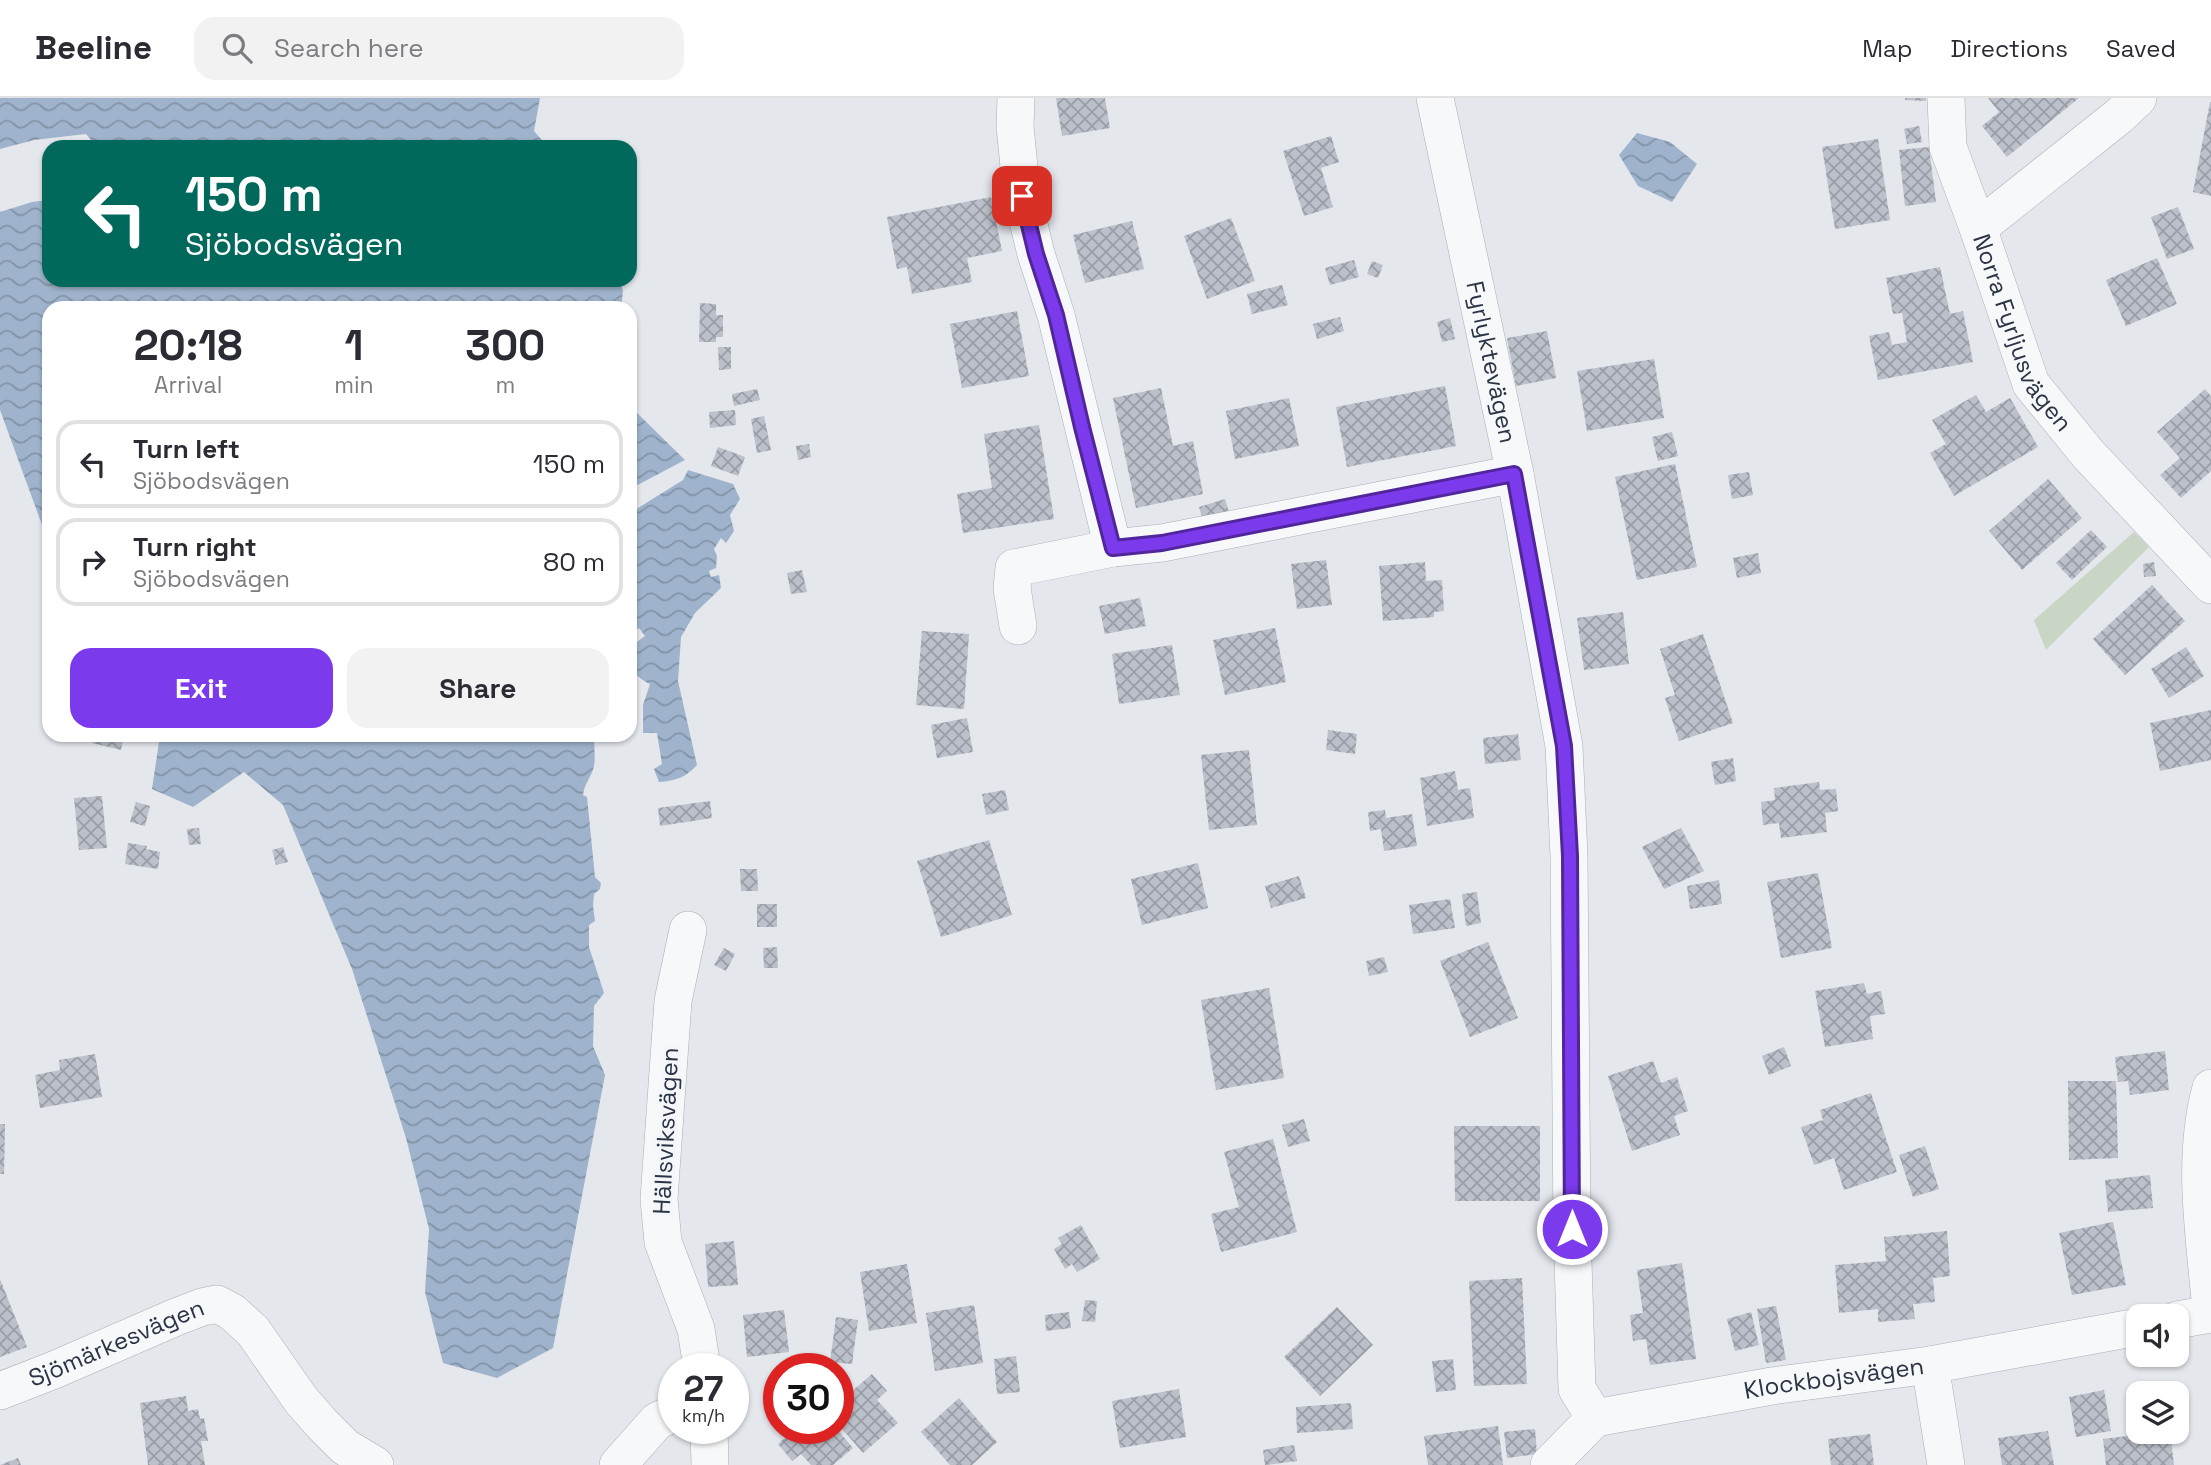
<!DOCTYPE html>
<html lang="en">
<head>
<meta charset="utf-8">
<style>
  body { margin:0; font-family:"Space Grotesk",sans-serif; background:#f2f2f3; color:#2b2b33; height:100vh; display:flex; flex-direction:column; font-size:26px; white-space:nowrap }
  * { box-sizing:border-box; margin:0 }
  p { font-size:23px; color:#7c7c81 }
  .icon { flex:none; width:38px; height:38px; fill:none; stroke:currentColor; stroke-width:2; stroke-linecap:round; stroke-linejoin:round }
  .map { position:relative; flex:1; overflow:hidden }
  .panel { position:absolute; left:42px; top:203px; width:595px; height:441px; display:flex; flex-direction:column; background:#fff; border-radius:21px; box-shadow:0 2px 5px #0004 }
  .panel>* { flex:none }
  .guide { position:absolute; left:42px; top:42px; width:595px; height:147px; border-radius:21px; box-shadow:0 2px 5px #0004; background:#00695c; color:#fff; overflow:hidden }
  .fabs { position:absolute; left:2126px; top:1206px; display:grid; gap:14px }
  .fabs a { display:grid; place-items:center; width:63px; height:63px; border-radius:14px; background:#fff; box-shadow:0 2px 5px #0004; font-size:35px }
  .speed { position:absolute; left:658px; top:1255px; display:flex; gap:14px; font-size:35px; font-weight:700; text-align:center }
  .speed>* { display:grid; place-content:center; width:91px; height:91px; border-radius:50%; background:#fff; box-shadow:0 2px 5px #0004; line-height:1 }
  .speed small { font-size:18px; font-weight:400 }
  .speed .limit { border:10px solid #d22; background:#fff; color:#111 }
  .pin { position:absolute; display:grid; place-items:center; width:60px; height:60px; color:#fff; margin:-30px; border-radius:14px; box-shadow:0 4px 10px #0006 }
  .me { position:absolute; width:77px; margin:-38px; rotate:0deg; stroke-linejoin:round; filter:drop-shadow(0 0 5px #0008) }
  .turn { display:flex; align-items:center; gap:24px; height:147px; padding:0 28px; font-size:32px }
  .turn .icon { width:91px; height:91px; stroke-width:2.5 }
  .turn b { display:block; font-size:49px; line-height:60px }
  .eta { display:flex; justify-content:space-evenly; align-items:center; height:119px; text-align:center }
  .eta b { font-size:42px; font-weight:600; line-height:49px }
  .primary-button { display:flex; gap:14px; margin-top:auto; padding:14px 28px }
  .primary-button a { flex:1; height:80px; border-radius:21px; background:#7c3aed; color:#fff; font-size:28px; font-weight:600; line-height:80px; text-align:center }
  .primary-button a+a { background:#f2f2f3; color:#2b2b33 }
  ul { padding:0; list-style:none }
  li { display:flex; align-items:center; gap:21px; height:88px; margin:0 14px 10px; padding:0 14px; border:4px solid #e1e1e2; border-radius:21px }
  li div { flex:1 }
  li b { display:block; font-size:26px }
  li em { font-style:normal }
  header { display:flex; align-items:center; gap:42px; box-sizing:border-box; height:98px; padding:0 35px; background:#fff; border-bottom:2px solid #e1e1e2 }
  header strong { font-size:33px }
  nav { display:flex; gap:38px; margin-inline-start:auto; font-size:24px }
  .search { width:490px; height:63px; background:#f2f2f3; display:flex; align-items:center; gap:18px; box-sizing:border-box; padding:0 24px; border-radius:21px; color:#7c7c81; font-size:26px }
  .map>svg:first-child { display:block }
</style>
</head>
<body>
<header>
<strong>Beeline</strong>
<div class="search"><svg class="icon" aria-label="search" viewBox="0 0 24 24"><circle cx="10" cy="10" r="6"/><path d="M15 15l6 6"/></svg>Search here</div>
<nav><a>Map</a><a>Directions</a><a>Saved</a></nav>
</header>
<div class="map">
<svg width="2211" height="1367" viewBox="0 0 2211 1367">
  <defs>
    <pattern id="water-waves" width="16" height="10" patternUnits="userSpaceOnUse" patternTransform="scale(1.75)"><rect width="16" height="10" fill="#9fb4cc"/><path d="M0 5q4-4 8 0t8 0" fill="none" stroke="#8293a7"/></pattern>
    <pattern id="building-cross-hatch" width="8" height="8" patternUnits="userSpaceOnUse" patternTransform="scale(1.75)"><rect width="8" height="8" fill="#bbc0ca"/><path d="M0 0l8 8M0 8l8-8" fill="none" stroke="#989da6"/></pattern>
  </defs>
  <rect width="100%" height="100%" fill="#e4e7ec"/>
  <path fill="#c9d6c5" d="M 2134,434 L 2149,449 L 2046,552 L 2034,522 Z"/>
  <g fill="url(#water-waves)">
    <path d="M 0,0 L 540,0 L 534,33 L 548,49 L 97,49 L 86,36 L 34,42 L 0,51 Z"/>
    <path d="M 1637,35 L 1670,44 L 1697,66 L 1672,104 L 1638,88 L 1619,57 Z"/>
    <path d="M 49,102 L 49,182 L 620,182 L 623,193 L 621,210 L 49,210 L 49,446 L 0,312 L 0,114 L 32,104 Z"/>
    <path d="M 630,305 L 634,312 L 685,362 L 630,391 Z"/>
    <path d="M 688,372 L 733,386 L 740,401 L 730,417 L 734,433 L 726,445 L 721,440 L 714,451 L 717,458 L 716,470 L 709,473 L 711,479 L 719,477 L 721,490 L 695,515 L 681,539 L 678,583 L 697,667 C 686,679 676,683 659,684 L 654,671 L 662,666 L 657,635 L 643,635 L 643,607 L 650,586 C 642,583 639,577 630,575 L 630,549 L 645,538 L 639,530 L 630,536 L 630,415 L 683,382 Z"/>
    <path d="M 160,637 L 595,637 C 593,647 596,658 594,668 C 592,678 584,686 583,697 L 587,699 L 595,779 L 601,785 L 600,791 L 594,796 L 593,808 L 595,823 L 589,827 L 589,849 L 604,895 L 594,908 L 593,948 L 605,977 L 553,1250 L 497,1280 L 443,1265 L 425,1194 L 429,1131 L 406,1040 L 352,871 L 283,707 L 244,674 L 193,709 L 152,691 Z"/>
  </g>
  <g fill="url(#building-cross-hatch)">
    <path d="M 1056,0 L 1105,0 L 1110,30 L 1062,38 Z"/>
    <path d="M 1905,0 L 1926,0 L 1926,3 L 1905,2 Z"/>
    <path d="M 1988,0 L 2079,0 L 2007,59 L 1982,28 L 1999,14 Z"/>
    <path d="M 2210,4 L 2211,4 L 2211,98 L 2193,94 Z"/>
    <path d="M 1919,28 L 1922,44 L 1907,46 L 1904,31 Z"/>
    <path d="M 1331,38 L 1339,64 L 1321,70 L 1333,109 L 1304,118 L 1283,53 Z"/>
    <path d="M 1878,41 L 1890,122 L 1835,131 L 1822,49 Z"/>
    <path d="M 1929,49 L 1936,104 L 1905,108 L 1899,52 Z"/>
    <path d="M 991,99 L 1002,153 L 967,160 L 972,184 L 912,196 L 907,169 L 897,171 L 887,119 Z"/>
    <path d="M 2178,109 L 2194,151 L 2167,161 L 2151,119 Z"/>
    <path d="M 1231,120 L 1255,183 L 1207,201 L 1184,138 Z"/>
    <path d="M 1132,123 L 1144,171 L 1085,185 L 1073,137 Z"/>
    <path d="M 2157,160 L 2177,206 L 2126,228 L 2106,182 Z"/>
    <path d="M 1354,162 L 1359,179 L 1330,187 L 1325,170 Z"/>
    <path d="M 1372,163 L 1383,167 L 1378,180 L 1367,176 Z"/>
    <path d="M 1940,169 L 1950,216 L 1963,213 L 1973,264 L 1878,282 L 1869,238 L 1889,234 L 1892,247 L 1907,244 L 1902,215 L 1893,216 L 1886,180 Z"/>
    <path d="M 1282,187 L 1288,207 L 1252,216 L 1247,196 Z"/>
    <path d="M 700,205 L 716,206 L 716,217 L 723,217 L 723,239 L 716,239 L 716,244 L 699,244 Z"/>
    <path d="M 1017,213 L 1029,278 L 962,290 L 950,226 Z"/>
    <path d="M 1340,219 L 1344,233 L 1317,241 L 1313,226 Z"/>
    <path d="M 1450,220 L 1455,241 L 1442,244 L 1437,224 Z"/>
    <path d="M 1547,233 L 1556,280 L 1516,288 L 1507,240 Z"/>
    <path d="M 718,249 L 731,249 L 731,271 L 719,272 Z"/>
    <path d="M 1654,261 L 1664,320 L 1587,333 L 1577,273 Z"/>
    <path d="M 1445,288 L 1456,348 L 1347,369 L 1336,309 Z"/>
    <path d="M 1161,290 L 1173,348 L 1193,343 L 1203,396 L 1136,410 L 1113,300 Z"/>
    <path d="M 757,291 L 760,302 L 734,308 L 732,296 Z"/>
    <path d="M 2205,291 L 2211,298 L 2211,373 L 2181,400 L 2160,377 L 2180,360 L 2157,334 Z"/>
    <path d="M 1976,297 L 1986,314 L 2010,300 L 2038,349 L 1954,398 L 1930,355 L 1946,346 L 1932,322 Z"/>
    <path d="M 1289,300 L 1299,348 L 1235,361 L 1226,313 Z"/>
    <path d="M 735,312 L 736,327 L 710,330 L 709,314 Z"/>
    <path d="M 764,318 L 771,352 L 757,355 L 751,321 Z"/>
    <path d="M 1039,327 L 1054,421 L 963,435 L 957,396 L 992,390 L 984,336 Z"/>
    <path d="M 1672,334 L 1678,358 L 1658,363 L 1652,339 Z"/>
    <path d="M 809,346 L 811,359 L 798,362 L 796,348 Z"/>
    <path d="M 718,349 L 745,359 L 738,378 L 711,368 Z"/>
    <path d="M 1675,366 L 1697,469 L 1637,482 L 1615,379 Z"/>
    <path d="M 1749,374 L 1753,397 L 1732,401 L 1728,377 Z"/>
    <path d="M 2048,381 L 2082,420 L 2022,472 L 1989,433 Z"/>
    <path d="M 1225,401 L 1229,414 L 1203,422 L 1199,409 Z"/>
    <path d="M 2091,432 L 2107,449 L 2072,482 L 2056,465 Z"/>
    <path d="M 1758,455 L 1761,475 L 1737,480 L 1733,460 Z"/>
    <path d="M 1326,462 L 1332,507 L 1297,511 L 1291,466 Z"/>
    <path d="M 1425,464 L 1426,483 L 1442,482 L 1444,513 L 1434,514 L 1434,519 L 1383,523 L 1379,468 Z"/>
    <path d="M 2154,464 L 2156,478 L 2144,479 L 2143,466 Z"/>
    <path d="M 802,472 L 807,494 L 791,496 L 787,475 Z"/>
    <path d="M 2152,487 L 2185,523 L 2125,577 L 2093,541 Z"/>
    <path d="M 1140,500 L 1146,528 L 1105,536 L 1099,508 Z"/>
    <path d="M 1623,514 L 1629,566 L 1584,572 L 1577,520 Z"/>
    <path d="M 1275,530 L 1286,584 L 1225,597 L 1213,542 Z"/>
    <path d="M 922,533 L 969,536 L 964,611 L 916,607 Z"/>
    <path d="M 1703,536 L 1733,625 L 1679,643 L 1665,600 L 1675,597 L 1660,551 Z"/>
    <path d="M 1172,547 L 1180,597 L 1119,606 L 1112,556 Z"/>
    <path d="M 2186,549 L 2204,578 L 2169,600 L 2151,571 Z"/>
    <path d="M 49,550 L 49,571 L 46,572 L 42,551 Z"/>
    <path d="M 2211,612 L 2211,662 L 2160,673 L 2150,625 Z"/>
    <path d="M 967,620 L 973,654 L 937,660 L 931,627 Z"/>
    <path d="M 1328,632 L 1357,636 L 1355,656 L 1326,652 Z"/>
    <path d="M 1518,636 L 1521,662 L 1485,666 L 1483,640 Z"/>
    <path d="M 94,637 L 124,637 L 121,652 L 92,645 Z"/>
    <path d="M 1249,652 L 1257,727 L 1209,732 L 1201,657 Z"/>
    <path d="M 1733,660 L 1736,683 L 1715,687 L 1711,664 Z"/>
    <path d="M 1455,673 L 1458,692 L 1470,690 L 1474,720 L 1427,728 L 1420,680 Z"/>
    <path d="M 1819,684 L 1820,692 L 1836,691 L 1838,713 L 1825,715 L 1827,734 L 1781,740 L 1779,725 L 1763,727 L 1761,704 L 1775,702 L 1774,690 Z"/>
    <path d="M 1005,692 L 1009,712 L 986,717 L 982,696 Z"/>
    <path d="M 102,698 L 107,750 L 79,752 L 74,700 Z"/>
    <path d="M 710,703 L 712,720 L 660,728 L 658,710 Z"/>
    <path d="M 136,704 L 150,708 L 145,728 L 130,724 Z"/>
    <path d="M 1385,712 L 1386,720 L 1412,716 L 1417,748 L 1384,753 L 1381,731 L 1370,733 L 1368,714 Z"/>
    <path d="M 199,730 L 201,746 L 189,747 L 187,731 Z"/>
    <path d="M 1681,730 L 1704,773 L 1664,791 L 1642,749 Z"/>
    <path d="M 989,742 L 1012,817 L 941,839 L 917,763 Z"/>
    <path d="M 128,745 L 147,748 L 146,751 L 160,754 L 158,771 L 125,766 Z"/>
    <path d="M 283,749 L 288,764 L 276,767 L 272,752 Z"/>
    <path d="M 1198,765 L 1208,810 L 1142,827 L 1131,781 Z"/>
    <path d="M 740,771 L 757,771 L 758,793 L 741,793 Z"/>
    <path d="M 1818,775 L 1832,850 L 1781,860 L 1767,784 Z"/>
    <path d="M 1299,778 L 1306,800 L 1271,810 L 1265,788 Z"/>
    <path d="M 1719,782 L 1722,806 L 1690,811 L 1687,788 Z"/>
    <path d="M 1477,794 L 1481,825 L 1466,828 L 1462,796 Z"/>
    <path d="M 1450,801 L 1455,830 L 1413,836 L 1409,807 Z"/>
    <rect x="757" y="806" width="20" height="23"/>
    <path d="M 1488,844 L 1518,920 L 1470,939 L 1440,863 Z"/>
    <path d="M 777,849 L 778,870 L 764,870 L 763,850 Z"/>
    <path d="M 724,850 L 735,856 L 726,873 L 714,867 Z"/>
    <path d="M 1384,859 L 1388,874 L 1369,878 L 1366,863 Z"/>
    <path d="M 1864,885 L 1867,896 L 1881,893 L 1885,916 L 1870,918 L 1873,941 L 1825,949 L 1815,893 Z"/>
    <path d="M 1269,890 L 1284,980 L 1216,992 L 1201,902 Z"/>
    <path d="M 1784,949 L 1791,968 L 1769,977 L 1762,958 Z"/>
    <path d="M 2165,953 L 2169,992 L 2130,997 L 2128,983 L 2118,984 L 2115,959 Z"/>
    <path d="M 95,956 L 102,999 L 40,1010 L 35,977 L 60,972 L 59,962 Z"/>
    <path d="M 1653,963 L 1661,985 L 1677,979 L 1688,1013 L 1674,1018 L 1680,1037 L 1632,1053 L 1608,978 Z"/>
    <path d="M 2068,983 L 2116,983 L 2118,1060 L 2069,1062 Z"/>
    <path d="M 1871,995 L 1897,1074 L 1844,1092 L 1834,1060 L 1814,1067 L 1801,1029 L 1823,1022 L 1820,1012 Z"/>
    <path d="M 1304,1021 L 1310,1043 L 1288,1049 L 1282,1027 Z"/>
    <path d="M 0,1026 L 5,1026 L 4,1076 L 0,1076 Z"/>
    <path d="M 1454,1028 L 1540,1028 L 1540,1103 L 1455,1103 Z"/>
    <path d="M 1273,1041 L 1297,1134 L 1221,1154 L 1211,1116 L 1239,1109 L 1224,1054 Z"/>
    <path d="M 1925,1048 L 1939,1091 L 1913,1099 L 1899,1057 Z"/>
    <path d="M 2150,1077 L 2153,1110 L 2108,1114 L 2105,1082 Z"/>
    <path d="M 2113,1124 L 2126,1187 L 2072,1197 L 2059,1135 Z"/>
    <path d="M 1081,1127 L 1100,1161 L 1077,1174 L 1072,1166 L 1065,1171 L 1054,1151 L 1062,1146 L 1058,1140 Z"/>
    <path d="M 1947,1133 L 1950,1178 L 1933,1180 L 1935,1204 L 1913,1206 L 1915,1221 L 1878,1224 L 1878,1211 L 1839,1215 L 1835,1167 L 1886,1163 L 1884,1139 Z"/>
    <path d="M 734,1143 L 738,1187 L 708,1189 L 705,1146 Z"/>
    <path d="M 1682,1165 L 1696,1261 L 1650,1267 L 1646,1241 L 1633,1243 L 1630,1217 L 1643,1215 L 1637,1172 Z"/>
    <path d="M 907,1166 L 917,1225 L 869,1233 L 860,1174 Z"/>
    <path d="M 1522,1180 L 1527,1286 L 1474,1288 L 1469,1183 Z"/>
    <path d="M 0,1181 L 27,1249 L 0,1259 Z"/>
    <path d="M 1085,1202 L 1097,1203 L 1095,1224 L 1082,1223 Z"/>
    <path d="M 974,1207 L 983,1265 L 935,1273 L 926,1215 Z"/>
    <path d="M 1776,1208 L 1786,1262 L 1766,1265 L 1757,1211 Z"/>
    <path d="M 1337,1209 L 1373,1247 L 1320,1298 L 1284,1259 Z"/>
    <path d="M 784,1212 L 789,1254 L 747,1259 L 743,1217 Z"/>
    <path d="M 1069,1214 L 1071,1230 L 1046,1233 L 1045,1217 Z"/>
    <path d="M 1751,1214 L 1759,1247 L 1735,1253 L 1727,1221 Z"/>
    <path d="M 836,1219 L 858,1222 L 852,1266 L 830,1264 Z"/>
    <path d="M 1016,1258 L 1020,1294 L 997,1296 L 994,1261 Z"/>
    <path d="M 1453,1261 L 1456,1292 L 1436,1294 L 1432,1263 Z"/>
    <path d="M 872,1276 L 887,1293 L 877,1302 L 898,1325 L 863,1355 L 838,1326 L 838,1305 Z"/>
    <path d="M 1179,1291 L 1186,1339 L 1120,1350 L 1112,1303 Z"/>
    <path d="M 2104,1292 L 2111,1333 L 2076,1339 L 2069,1299 Z"/>
    <path d="M 186,1298 L 188,1313 L 198,1311 L 200,1321 L 204,1320 L 208,1343 L 201,1343 L 205,1367 L 148,1367 L 140,1305 Z"/>
    <path d="M 959,1300 L 997,1344 L 972,1367 L 950,1367 L 921,1334 Z"/>
    <path d="M 1351,1305 L 1353,1331 L 1297,1335 L 1296,1309 Z"/>
    <path d="M 1498,1328 L 1503,1367 L 1428,1367 L 1424,1338 Z"/>
    <path d="M 796,1330 L 836,1330 L 853,1350 L 833,1367 L 811,1367 L 801,1356 L 792,1363 L 778,1346 Z"/>
    <path d="M 1535,1331 L 1537,1356 L 1507,1360 L 1504,1334 Z"/>
    <path d="M 2048,1333 L 2054,1367 L 2002,1367 L 1998,1340 Z"/>
    <path d="M 2159,1334 L 2170,1334 L 2174,1367 L 2106,1367 L 2103,1341 Z"/>
    <path d="M 1870,1336 L 1874,1367 L 1831,1367 L 1828,1341 Z"/>
    <path d="M 1294,1347 L 1297,1363 L 1265,1367 L 1263,1352 Z"/>
    <path d="M 18,1360 L 21,1367 L 0,1367 Z"/>
  </g>
  <g fill="none" stroke-linecap="round" stroke-linejoin="round">
    <g stroke="#a9aeb7" stroke-width="38">
      <g id="minor">
        <path d="M 1016,0 L 1015,29 L 1022,98 L 1036,156 L 1056,217 L 1113,450"/>
        <path id="s1" d="M 1435,0 L 1515,376 L 1564,648 L 1569,758 L 1572,1131 L 1577,1291 L 1595,1320"/>
        <path id="s2" d="M 1946,0 L 1948,49 L 1978,130 L 2031,286 L 2088,356 L 2211,487"/>
        <path d="M 1978,130 L 2119,18 L 2138,0"/>
        <path d="M 1018,528 L 1012,490 L 1014,470 L 1113,450 L 1162,445 L 1515,376"/>
        <path d="M 688,832 L 673,903 L 659,1101 L 663,1144 L 696,1231 L 702,1270"/>
        <path d="M 2211,990 C 2191,1062 2205,1140 2211,1213"/>
        <path d="M 2177,1222 L 2211,1216"/>
        <path d="M 1930,1267 L 1946,1367"/>
        <path id="s3" d="M 0,1293 L 54,1272 L 176,1219 L 202,1209 L 217,1206 L 232,1214 L 253,1233 L 301,1302 L 323,1327 L 345,1349 L 375,1367"/>
        <path d="M 709,1330 L 710,1367"/>
        <path d="M 618,1367 L 657,1323 L 674,1315"/>
        <path id="s4" d="M 1549,1367 L 1595,1320 L 1772,1288 L 1930,1267 L 2138,1229"/>
      </g>
    </g>
    <use href="#minor" stroke="#f7f8fa" stroke-width="37"/>
  </g>
  <g fill="none" stroke-linecap="round" stroke-linejoin="round">
    <g stroke="#51269a" stroke-width="18">
      <path id="route" d="M 1022,98 L 1036,156 L 1056,217 L 1082,329 L 1113,450 L 1162,445 L 1514,376 L 1564,648 L 1570,758 L 1572,1131"/>
    </g>
    <use href="#route" stroke="#7c3aed" stroke-width="12"/>
  </g>
  <g text-anchor="middle" stroke-width="7" stroke-linejoin="round" paint-order="stroke">
    <g font-size="24" fill="#2b3445" stroke="#f4f6f9">
      <text dy="8" stroke="none"><textPath href="#s2" startOffset="250">Norra Fyrljusvägen</textPath></text>
      <text dy="8" stroke="none"><textPath href="#s1" startOffset="270">Fyrlyktevägen</textPath></text>
      <text transform="translate(666 1033) rotate(-87)" y="8">Hällsviksvägen</text>
      <text dy="8" stroke="none"><textPath href="#s3" startOffset="126">Sjömärkesvägen</textPath></text>
      <text dy="8" stroke="none"><textPath href="#s4" startOffset="308">Klockbojsvägen</textPath></text>
    </g>
  </g>
</svg>
<div class="fabs">
<a><svg class="icon" aria-label="sound" viewBox="0 0 24 24"><path d="M4 9h4l5-4v14l-5-4H4zM17 9q2 3 0 6"/></svg></a>
<a><svg class="icon" aria-label="layers" viewBox="0 0 24 24"><path d="M12 4l9 5-9 5-9-5zM3 14l9 5 9-5"/></svg></a>
</div>
<div class="speed"><div>27<small>km/h</small></div><div class="limit">30</div></div>
<div class="pin" style="left:1022px;top:98px;background:#d93025"><svg class="icon" aria-label="arrive" viewBox="0 0 24 24"><path d="M6 21V4h12l-3 4 3 4H6"/></svg></div>
<svg class="me" style="left:1572px;top:1131px" viewBox="-20 -20 40 40"><circle r="17" fill="#7c3aed" stroke="#fff" stroke-width="3"/><path d="M0-11L8 9 0 5-8 9z" fill="#fff"/></svg>
<div class="guide">
<div class="turn"><svg class="icon" aria-label="left" viewBox="0 0 24 24"><path d="M17 20v-9H6M10 6l-5 5 5 5"/></svg><div><b>150 m</b>Sjöbodsvägen</div></div>
</div>
<section class="panel">
<div class="eta">
<div><b>20:18</b><p>Arrival</p></div>
<div><b>1</b><p>min</p></div>
<div><b>300</b><p>m</p></div>
</div>
<ul>
<li><svg class="icon" aria-label="left" viewBox="0 0 24 24"><path d="M17 20v-9H6M10 6l-5 5 5 5"/></svg><div><b>Turn left</b><p>Sjöbodsvägen</p></div><em>150 m</em></li>
<li><svg class="icon" aria-label="right" viewBox="0 0 24 24"><path d="M7 20v-9h11M14 6l5 5-5 5"/></svg><div><b>Turn right</b><p>Sjöbodsvägen</p></div><em>80 m</em></li>
</ul>
<div class="primary-button"><a>Exit</a><a>Share</a></div>
</section>
</div>
</body>
</html>
